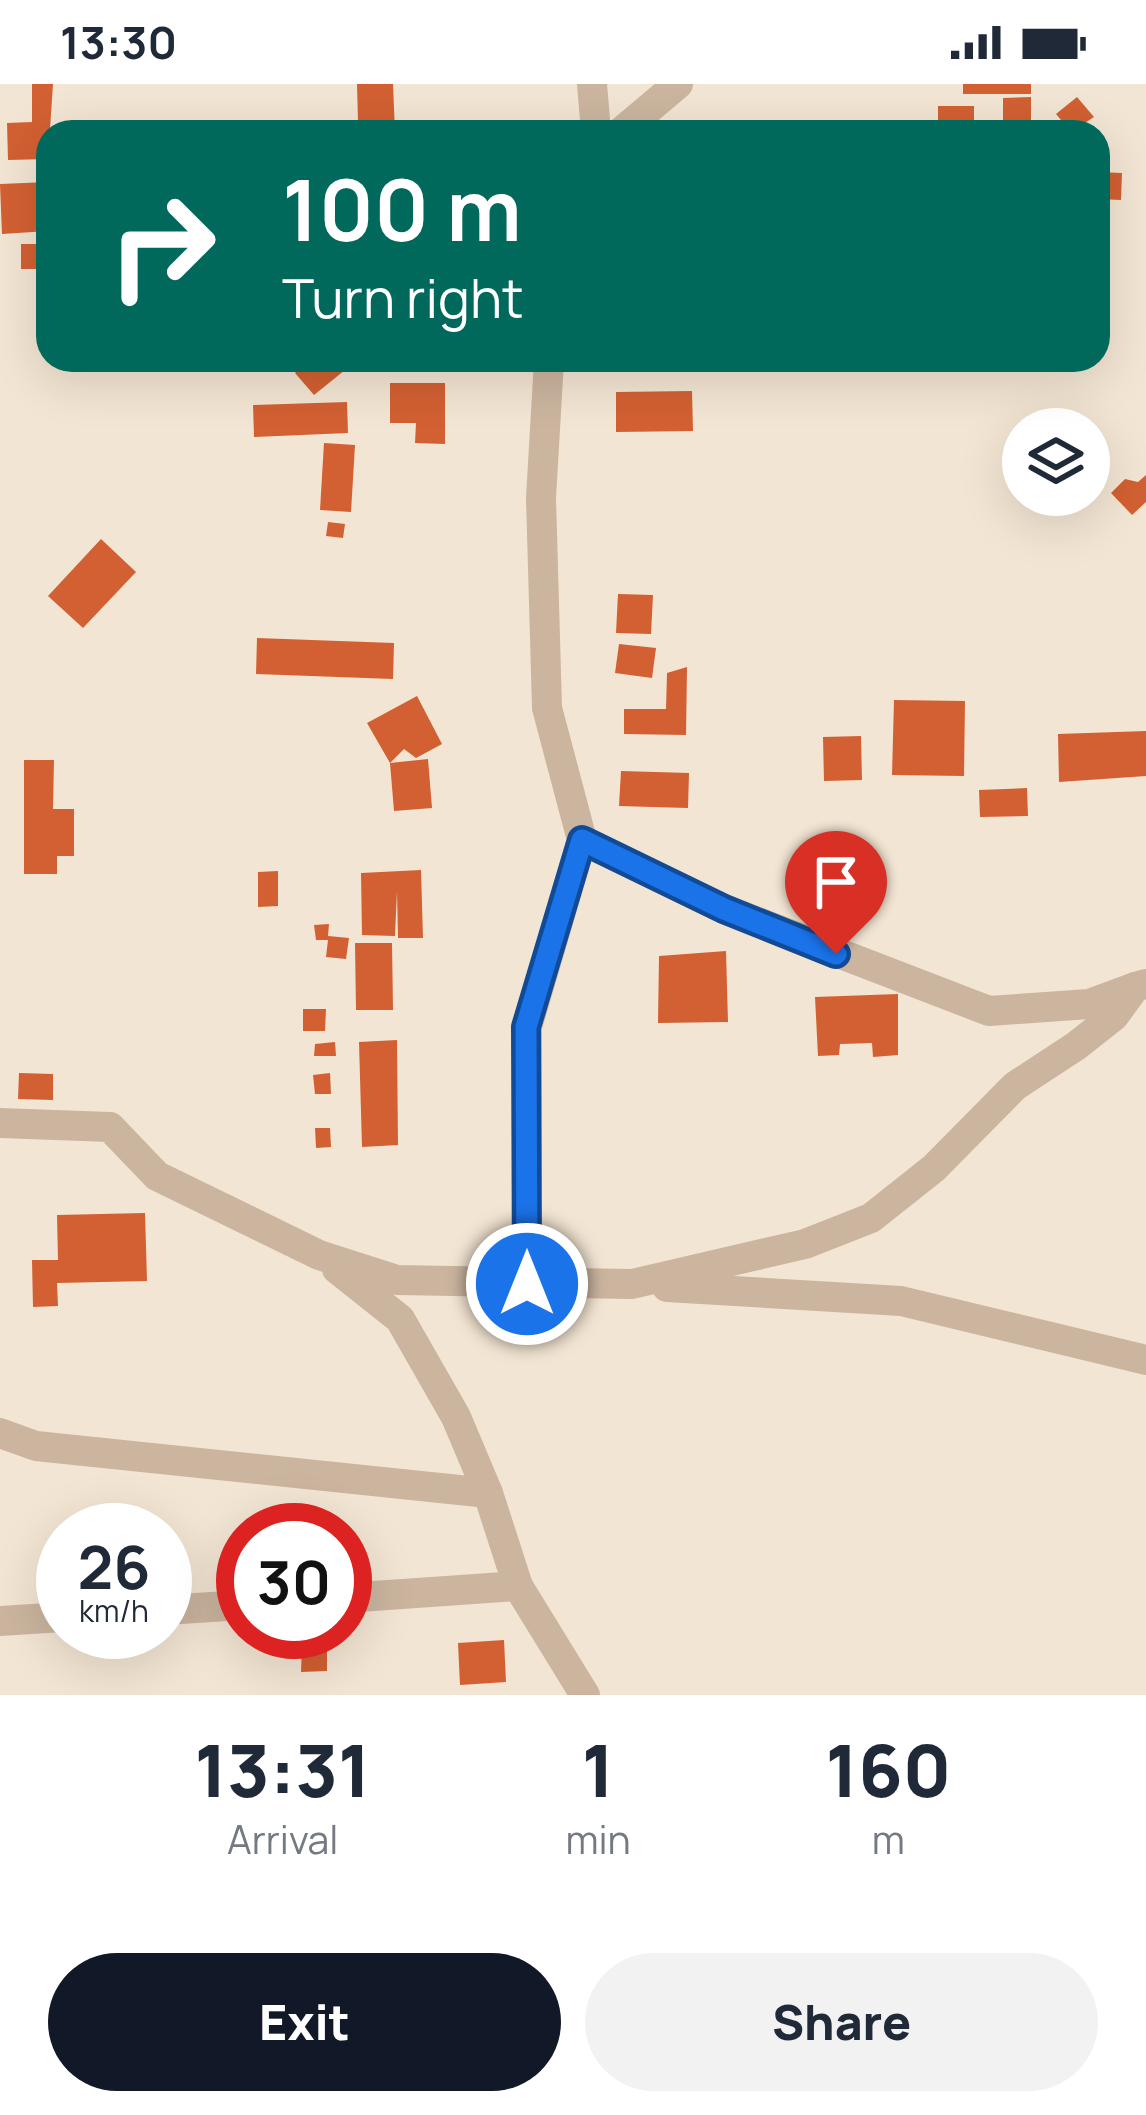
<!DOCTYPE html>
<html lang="en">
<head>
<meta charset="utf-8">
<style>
  body { margin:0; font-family:Manrope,sans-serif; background:#f2f2f3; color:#1f2937; height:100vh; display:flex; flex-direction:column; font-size:45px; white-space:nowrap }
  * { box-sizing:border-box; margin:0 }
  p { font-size:39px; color:#747a83 }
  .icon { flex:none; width:66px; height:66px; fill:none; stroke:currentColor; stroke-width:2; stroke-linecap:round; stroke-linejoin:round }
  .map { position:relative; height:1611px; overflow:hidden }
  .sheet { display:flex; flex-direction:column; background:#fff; flex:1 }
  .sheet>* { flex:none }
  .top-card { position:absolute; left:36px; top:36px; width:1074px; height:252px; border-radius:36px; box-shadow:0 12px 48px #0002; background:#00695c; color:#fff; overflow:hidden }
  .tools { position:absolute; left:1002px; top:324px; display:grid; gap:24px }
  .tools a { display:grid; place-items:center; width:108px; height:108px; border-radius:50%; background:#fff; box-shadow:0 12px 48px #0002; font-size:60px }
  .speed { position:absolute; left:36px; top:1419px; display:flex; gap:24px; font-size:60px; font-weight:700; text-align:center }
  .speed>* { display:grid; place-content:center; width:156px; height:156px; border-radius:50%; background:#fff; box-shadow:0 12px 48px #0002; line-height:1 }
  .speed small { font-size:30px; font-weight:400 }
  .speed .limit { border:18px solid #d22; background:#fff; color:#111 }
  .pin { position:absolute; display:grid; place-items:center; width:102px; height:102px; color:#fff; margin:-123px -51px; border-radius:50% 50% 50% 0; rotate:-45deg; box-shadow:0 0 12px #0007 }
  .pin .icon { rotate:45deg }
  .me { position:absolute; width:132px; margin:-66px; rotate:0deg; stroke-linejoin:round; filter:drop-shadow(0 0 9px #0008) }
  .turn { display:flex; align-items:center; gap:42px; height:252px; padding:0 48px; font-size:54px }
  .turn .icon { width:156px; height:156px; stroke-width:2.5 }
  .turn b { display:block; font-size:84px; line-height:102px }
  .eta { display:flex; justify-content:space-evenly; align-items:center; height:204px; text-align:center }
  .eta b { font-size:72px; font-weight:800; line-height:84px }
  .primary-button { display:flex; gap:24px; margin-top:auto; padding:24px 48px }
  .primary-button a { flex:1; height:138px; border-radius:72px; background:#111827; color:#fff; font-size:48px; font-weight:800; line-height:138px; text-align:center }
  .primary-button a+a { background:#f2f2f3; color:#1f2937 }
  .status { display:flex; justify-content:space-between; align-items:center; height:84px; padding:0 60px; background:#fff; direction:ltr }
  .status svg { height:33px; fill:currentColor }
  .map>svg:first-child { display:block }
</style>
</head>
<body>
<div class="status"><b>13:30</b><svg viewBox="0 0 49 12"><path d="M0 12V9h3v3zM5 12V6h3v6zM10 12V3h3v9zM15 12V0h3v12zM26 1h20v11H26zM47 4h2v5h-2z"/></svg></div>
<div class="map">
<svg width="1146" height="1611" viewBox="0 0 1146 1611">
  <rect width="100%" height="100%" fill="#f3e5d3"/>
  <g fill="#d26032">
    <path d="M 32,0 L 53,0 L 48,75 L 8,76 L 7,39 L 32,38 Z"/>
    <path d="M 357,0 L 393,0 L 395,48 L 375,48 L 375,36 L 358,37 Z"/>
    <rect x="963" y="0" width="68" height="10"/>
    <path d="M 1031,13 L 1031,44 L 1003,44 L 1003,14 Z"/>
    <path d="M 1077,13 L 1094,33 L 1071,48 L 1056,30 Z"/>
    <rect x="938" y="22" width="36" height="26"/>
    <path d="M 307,41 L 348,41 L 348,48 L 308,48 Z"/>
    <path d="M 1098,88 L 1122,89 L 1121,116 L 1098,115 Z"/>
    <path d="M 48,98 L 48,147 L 2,150 L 0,100 Z"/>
    <rect x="21" y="160" width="27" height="25"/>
    <path d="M 311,276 L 345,276 L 350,282 L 314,311 L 295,289 Z"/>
    <path d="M 390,299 L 445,299 L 445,360 L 415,359 L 416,339 L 390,339 Z"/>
    <path d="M 692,307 L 693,347 L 616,348 L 616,308 Z"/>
    <path d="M 347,318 L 348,349 L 254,353 L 253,321 Z"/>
    <path d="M 324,359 L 355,361 L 351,428 L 320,426 Z"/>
    <path d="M 1146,391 L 1146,418 L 1132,431 L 1111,409 L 1125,395 L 1138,398 Z"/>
    <path d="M 328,438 L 345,440 L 343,454 L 326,452 Z"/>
    <path d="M 101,455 L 136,488 L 83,544 L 48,512 Z"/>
    <path d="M 618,510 L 653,511 L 651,550 L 616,549 Z"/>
    <path d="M 257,554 L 394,559 L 393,595 L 256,590 Z"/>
    <path d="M 619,560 L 656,564 L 652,594 L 615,589 Z"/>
    <path d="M 687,583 L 686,651 L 624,650 L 624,625 L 666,625 L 667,589 Z"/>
    <path d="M 417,612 L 442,660 L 416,674 L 404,665 L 390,679 L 367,639 Z"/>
    <path d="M 894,616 L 965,617 L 964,692 L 892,691 Z"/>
    <path d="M 1146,647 L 1146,692 L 1059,698 L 1058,650 Z"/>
    <path d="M 861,652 L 862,696 L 824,697 L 823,653 Z"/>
    <path d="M 428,675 L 432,724 L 394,727 L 390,679 Z"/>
    <path d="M 24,676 L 54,676 L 53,725 L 74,725 L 74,772 L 57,772 L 57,790 L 24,790 Z"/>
    <path d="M 621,687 L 689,689 L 688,724 L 619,722 Z"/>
    <path d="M 1027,704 L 1028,732 L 980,733 L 979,706 Z"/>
    <path d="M 421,786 L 423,854 L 398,854 L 397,807 L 395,852 L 362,851 L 361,789 Z"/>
    <path d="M 278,787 L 278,822 L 258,823 L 258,788 Z"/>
    <path d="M 329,840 L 328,852 L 349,854 L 346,875 L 326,873 L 328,856 L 316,856 L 314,841 Z"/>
    <path d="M 355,859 L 392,859 L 393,926 L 356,926 Z"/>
    <path d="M 726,867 L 728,938 L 658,939 L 659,872 Z"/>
    <path d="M 898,910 L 898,971 L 873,973 L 872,959 L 840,960 L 839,971 L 818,972 L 815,913 Z"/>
    <path d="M 303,925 L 326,925 L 325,947 L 303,947 Z"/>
    <path d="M 397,956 L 398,1061 L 362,1063 L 359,958 Z"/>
    <path d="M 335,958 L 336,972 L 314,972 L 315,960 Z"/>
    <path d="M 19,989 L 53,990 L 53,1016 L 18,1015 Z"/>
    <path d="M 330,989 L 331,1010 L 315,1010 L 313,991 Z"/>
    <path d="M 315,1044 L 330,1044 L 331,1063 L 316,1064 Z"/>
    <path d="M 145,1129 L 147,1197 L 57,1199 L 58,1222 L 33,1223 L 32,1176 L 58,1176 L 57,1131 Z"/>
    <path d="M 504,1556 L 506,1598 L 460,1601 L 458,1559 Z"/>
    <path d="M 302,1561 L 327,1561 L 327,1587 L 301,1588 Z"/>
  </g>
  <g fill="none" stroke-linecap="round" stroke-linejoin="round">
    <g stroke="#cbb59f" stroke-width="30">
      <path d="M 592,0 L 596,48"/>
      <path d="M 621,48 L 678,0"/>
      <path d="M 582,756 L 724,825 L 989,927 L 1089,920 L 1135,903"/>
      <path d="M 0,1039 L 110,1043 L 157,1092 L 319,1171 L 397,1196 L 632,1200 L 805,1160 L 871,1134 L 934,1084 L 1015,1002 L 1076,962 L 1114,932 L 1135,903 L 1146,900"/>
      <path d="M 337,1185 L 400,1235 L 456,1333 L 488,1409"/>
      <path d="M 527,1200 L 527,943 L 582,756 L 547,624 L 541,414 L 549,276"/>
      <path d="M 667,1203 L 901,1217 L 1146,1276"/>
      <path d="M 0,1349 L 36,1362 L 488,1409 L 518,1502 L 585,1611"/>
      <path d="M 345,1514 L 518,1502"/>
      <path d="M 165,1526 L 243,1521"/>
      <path d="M 0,1537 L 63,1533"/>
    </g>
  </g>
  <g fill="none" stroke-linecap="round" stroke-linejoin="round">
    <g stroke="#114b97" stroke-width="30">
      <path id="route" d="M 527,1200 L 526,943 L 582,756 L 724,825 L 836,870"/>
    </g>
    <use href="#route" stroke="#1a73e8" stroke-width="21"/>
  </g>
</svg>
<div class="tools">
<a><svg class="icon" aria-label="layers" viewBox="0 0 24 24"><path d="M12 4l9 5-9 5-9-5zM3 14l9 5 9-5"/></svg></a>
</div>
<div class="speed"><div>26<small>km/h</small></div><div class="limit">30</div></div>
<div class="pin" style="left:836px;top:870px;background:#d93025"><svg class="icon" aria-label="arrive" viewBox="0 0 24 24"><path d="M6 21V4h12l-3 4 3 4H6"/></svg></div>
<svg class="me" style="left:527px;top:1200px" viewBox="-20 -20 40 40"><circle r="17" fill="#1a73e8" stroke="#fff" stroke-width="3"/><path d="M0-11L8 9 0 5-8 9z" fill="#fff"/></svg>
<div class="top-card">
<div class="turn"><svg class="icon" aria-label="right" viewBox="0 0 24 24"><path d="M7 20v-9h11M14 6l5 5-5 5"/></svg><div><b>100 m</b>Turn right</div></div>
</div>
</div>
<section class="sheet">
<div class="eta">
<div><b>13:31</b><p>Arrival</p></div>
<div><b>1</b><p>min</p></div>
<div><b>160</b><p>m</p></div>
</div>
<div class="primary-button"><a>Exit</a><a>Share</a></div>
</section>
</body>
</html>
